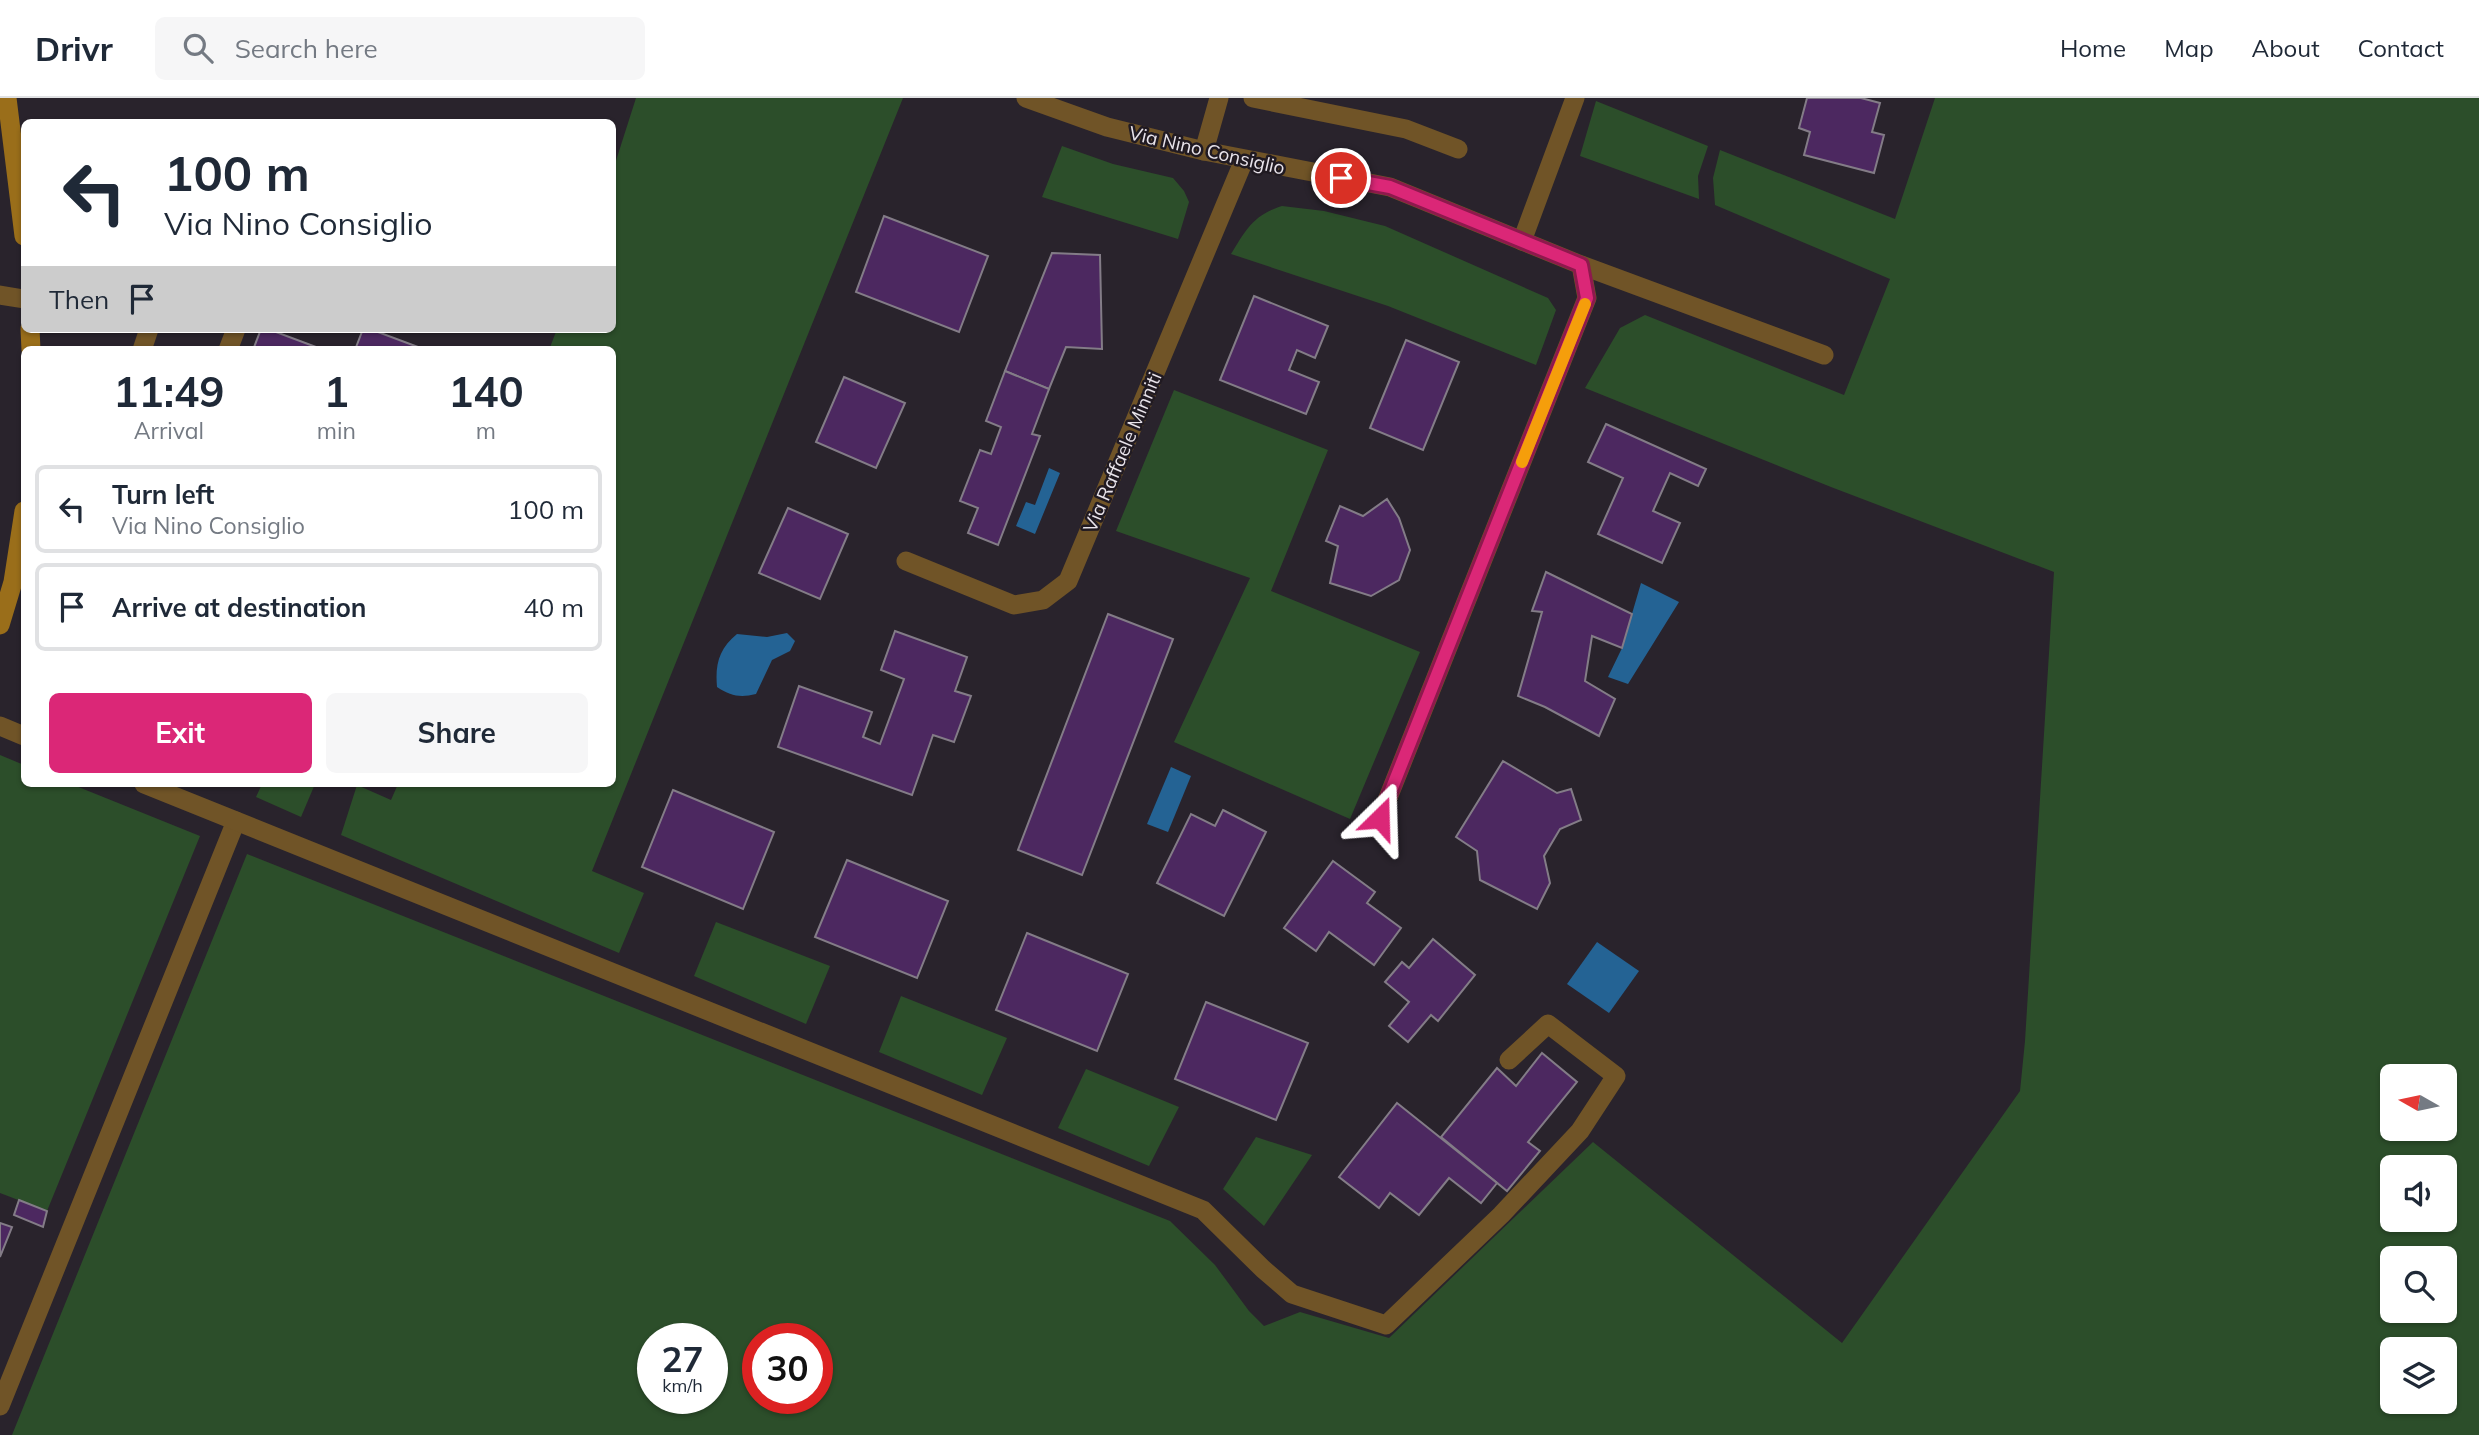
<!DOCTYPE html>
<html lang="en">
<head>
<meta charset="utf-8">
<style>
  body { margin:0; font-family:Mulish,sans-serif; background:#f6f6f7; color:#1f2937; height:100vh; display:flex; flex-direction:column; font-size:26px; white-space:nowrap }
  * { box-sizing:border-box; margin:0 }
  p { font-size:23px; color:#747a83 }
  .icon { flex:none; width:38px; height:38px; fill:none; stroke:currentColor; stroke-width:2; stroke-linecap:round; stroke-linejoin:round }
  .map { position:relative; flex:1; overflow:hidden }
  .drawer { position:absolute; left:21px; top:248px; width:595px; height:441px; display:flex; flex-direction:column; background:#fff; border-radius:10px; box-shadow:0 2px 5px #0004 }
  .drawer>* { flex:none }
  .banner { position:absolute; left:21px; top:21px; width:595px; height:214px; border-radius:10px; box-shadow:0 2px 5px #0004; background:#fff; color:#1f2937; overflow:hidden }
  .needle { width:46px; rotate:279deg }
  .buttons { position:absolute; left:2380px; top:966px; display:grid; gap:14px }
  .buttons a { display:grid; place-items:center; width:77px; height:77px; border-radius:10px; background:#fff; box-shadow:0 2px 5px #0004; font-size:35px }
  .speed { position:absolute; left:637px; top:1225px; display:flex; gap:14px; font-size:35px; font-weight:700; text-align:center }
  .speed>* { display:grid; place-content:center; width:91px; height:91px; border-radius:50%; background:#fff; box-shadow:0 2px 5px #0004; line-height:1 }
  .speed small { font-size:18px; font-weight:400 }
  .speed .limit { border:10px solid #d22; background:#fff; color:#111 }
  .pin { position:absolute; display:grid; place-items:center; width:60px; height:60px; color:#fff; margin:-30px; border:4px solid #fff; border-radius:50%; box-shadow:0 2px 7px #0007 }
  .me { position:absolute; width:77px; margin:-38px; rotate:22deg; stroke-linejoin:round; filter:drop-shadow(0 0 5px #0008) }
  .turn { display:flex; align-items:center; gap:24px; height:147px; padding:0 28px; font-size:32px }
  .turn .icon { width:91px; height:91px; stroke-width:2.5 }
  .turn b { display:block; font-size:49px; line-height:60px }
  .then { display:flex; align-items:center; height:66px; padding:0 28px; background:#0003; gap:14px; font-size:26px }
  .eta { display:flex; justify-content:space-evenly; align-items:center; height:119px; text-align:center }
  .eta b { font-size:42px; font-weight:700; line-height:49px }
  .primary-button { display:flex; gap:14px; margin-top:auto; padding:14px 28px }
  .primary-button a { flex:1; height:80px; border-radius:10px; background:#db2777; color:#fff; font-size:28px; font-weight:700; line-height:80px; text-align:center }
  .primary-button a+a { background:#f6f6f7; color:#1f2937 }
  ul { padding:0; list-style:none }
  li { display:flex; align-items:center; gap:21px; height:88px; margin:0 14px 10px; padding:0 14px; border:4px solid #e0e1e3; border-radius:10px }
  li div { flex:1 }
  li b { display:block; font-size:26px }
  li em { font-style:normal }
  header { display:flex; align-items:center; gap:42px; box-sizing:border-box; height:98px; padding:0 35px; background:#fff; border-bottom:2px solid #e0e1e3 }
  header strong { font-size:33px }
  nav { display:flex; gap:38px; margin-inline-start:auto; font-size:24px }
  .search { width:490px; height:63px; background:#f6f6f7; display:flex; align-items:center; gap:18px; box-sizing:border-box; padding:0 24px; border-radius:10px; color:#747a83; font-size:26px }
  .map>svg:first-child { display:block }
</style>
</head>
<body>
<header>
<strong>Drivr</strong>
<div class="search"><svg class="icon" aria-label="search" viewBox="0 0 24 24"><circle cx="10" cy="10" r="6"/><path d="M15 15l6 6"/></svg>Search here</div>
<nav><a>Home</a><a>Map</a><a>About</a><a>Contact</a></nav>
</header>
<div class="map">
<svg width="2479" height="1337" viewBox="0 0 2479 1337">
  <rect width="100%" height="100%" fill="#29232c"/>
  <g fill="#2c4e2a" fill-rule="evenodd">
    <path d="M 636,0 L 903,0 L 592,773 L 644,795 L 619,855 L 341,737 L 357,687 L 391,702 L 398,686 L 612,686 L 612,252 L 549,252 L 557,231 L 612,231 L 613,72 Z"/>
    <path d="M 1935,0 L 2479,0 L 2479,1337 L 12,1337 L 247,756 L 1170,1123 L 1215,1167 L 1249,1213 L 1264,1228 L 1300,1214 L 1389,1240 L 1593,1044 L 1842,1245 L 2020,993 L 2025,943 L 2054,474 L 1831,389 L 1585,290 L 1620,230 L 1645,217 L 1844,297 L 1890,181 L 1715,107 L 1713,80 L 1720,52 L 1895,121 ZM 2392,978 L 2445,978 L 2445,1031 L 2392,1031 ZM 2392,1069 L 2445,1069 L 2445,1122 L 2392,1122 ZM 2392,1160 L 2445,1160 L 2445,1213 L 2392,1213 ZM 653,1241 L 712,1241 L 712,1300 L 653,1300 ZM 758,1241 L 817,1241 L 817,1300 L 758,1300 ZM 2445,1251 L 2445,1304 L 2392,1304 L 2392,1251 Z"/>
    <path d="M 1596,3 L 1708,48 L 1698,78 L 1699,101 L 1580,58 Z"/>
    <path d="M 1062,48 L 1113,66 L 1173,80 L 1184,93 L 1189,104 L 1178,141 L 1042,99 Z"/>
    <path d="M 1282,108 L 1324,113 L 1385,128 L 1548,200 L 1556,212 L 1536,267 L 1388,208 L 1231,156 C 1246,132 1253,117 1282,108 Z"/>
    <path d="M 1174,292 L 1328,352 L 1271,493 L 1420,554 L 1350,721 L 1174,644 L 1250,480 L 1116,433 Z"/>
    <path d="M 0,657 L 24,667 L 24,686 L 71,686 L 200,738 L 47,1113 L 0,1095 Z"/>
    <path d="M 262,686 L 315,686 L 301,719 L 256,699 Z"/>
    <path d="M 716,824 L 830,868 L 806,926 L 694,878 Z"/>
    <path d="M 901,898 L 1007,940 L 982,997 L 879,954 Z"/>
    <path d="M 1086,971 L 1179,1009 L 1149,1068 L 1058,1030 Z"/>
    <path d="M 1256,1039 L 1312,1057 L 1264,1128 L 1223,1091 Z"/>
  </g>
  <g fill="#246394">
    <path d="M 1049,370 L 1060,375 L 1035,436 L 1016,428 L 1026,404 L 1035,407 Z"/>
    <path d="M 1641,485 L 1679,504 L 1628,586 L 1608,579 L 1622,550 Z"/>
    <path d="M 787,535 L 795,543 L 790,553 L 772,562 L 756,596 C 740,600 731,598 717,589 C 715,566 719,551 737,536 L 767,539 Z"/>
    <path d="M 1171,669 L 1191,678 L 1168,734 L 1147,726 Z"/>
    <path d="M 1597,844 L 1639,873 L 1609,915 L 1567,886 Z"/>
  </g>
  <g fill="#4c2860" stroke="#837c87" stroke-width="2">
    <path d="M 1807,0 L 1861,0 L 1880,5 L 1872,34 L 1884,37 L 1874,75 L 1804,57 L 1810,34 L 1799,30 Z"/>
    <path d="M 884,118 L 988,158 L 959,234 L 856,194 Z"/>
    <path d="M 1052,155 L 1100,157 L 1102,251 L 1066,249 L 1049,291 L 1005,273 Z"/>
    <path d="M 1254,198 L 1328,228 L 1315,260 L 1297,252 L 1289,272 L 1319,284 L 1306,316 L 1220,282 Z"/>
    <path d="M 261,231 L 268,231 L 324,252 L 253,252 Z"/>
    <path d="M 363,231 L 370,231 L 426,252 L 355,252 Z"/>
    <path d="M 1406,242 L 1459,264 L 1423,352 L 1370,330 Z"/>
    <path d="M 1005,273 L 1049,291 L 1032,336 L 1040,338 L 998,447 L 968,435 L 978,410 L 960,403 L 980,352 L 991,356 L 1001,329 L 986,323 Z"/>
    <path d="M 844,279 L 905,305 L 876,370 L 816,344 Z"/>
    <path d="M 1606,326 L 1706,371 L 1698,388 L 1670,375 L 1653,413 L 1680,425 L 1662,465 L 1598,436 L 1623,380 L 1588,364 Z"/>
    <path d="M 1387,401 L 1399,420 L 1410,452 L 1399,482 L 1371,498 L 1330,485 L 1338,448 L 1326,443 L 1340,408 L 1363,418 Z"/>
    <path d="M 788,410 L 848,436 L 820,501 L 759,475 Z"/>
    <path d="M 1546,474 L 1632,516 L 1622,550 L 1592,538 L 1585,583 L 1615,601 L 1599,638 L 1545,609 L 1518,598 L 1542,514 L 1532,513 Z"/>
    <path d="M 1108,516 L 1173,541 L 1082,777 L 1018,752 Z"/>
    <path d="M 895,533 L 967,559 L 955,593 L 971,598 L 954,644 L 933,637 L 912,697 L 778,649 L 799,588 L 872,614 L 863,639 L 880,646 L 904,581 L 881,572 Z"/>
    <path d="M 1503,663 L 1557,695 L 1571,691 L 1581,722 L 1560,731 L 1544,758 L 1550,785 L 1537,811 L 1480,782 L 1477,753 L 1456,739 Z"/>
    <path d="M 673,692 L 774,734 L 743,811 L 642,769 Z"/>
    <path d="M 1223,712 L 1266,734 L 1224,818 L 1157,785 L 1191,716 L 1215,728 Z"/>
    <path d="M 847,762 L 948,803 L 917,880 L 815,839 Z"/>
    <path d="M 1333,763 L 1375,794 L 1367,805 L 1401,830 L 1374,867 L 1329,834 L 1316,853 L 1284,830 Z"/>
    <path d="M 1027,835 L 1128,876 L 1097,953 L 996,912 Z"/>
    <path d="M 1433,841 L 1475,877 L 1438,923 L 1431,917 L 1408,944 L 1389,928 L 1409,904 L 1385,884 L 1402,864 L 1409,870 Z"/>
    <path d="M 1206,904 L 1308,945 L 1276,1022 L 1175,981 Z"/>
    <path d="M 1542,955 L 1577,984 L 1528,1044 L 1540,1053 L 1507,1093 L 1441,1039 L 1497,970 L 1516,988 Z"/>
    <path d="M 1397,1005 L 1497,1085 L 1481,1105 L 1449,1080 L 1419,1117 L 1390,1095 L 1379,1110 L 1339,1079 Z"/>
    <path d="M 19,1102 L 47,1113 L 43,1129 L 14,1117 Z"/>
    <path d="M 0,1125 L 12,1129 L 0,1159 Z"/>
  </g>
  <g fill="none" stroke-linecap="round" stroke-linejoin="round">
    <g stroke="#705427" stroke-width="19">
      <path d="M 1253,0 L 1406,31 L 1458,51"/>
      <path d="M 1204,53 L 1219,0"/>
      <path d="M 0,197 L 24,201"/>
      <path d="M 142,252 L 149,231"/>
      <path d="M 228,252 L 236,231"/>
      <path d="M 0,1308 L 236,723"/>
    </g>
    <path stroke="#705427" stroke-width="19" d="M 1581,167 L 1824,257"/>
    <g stroke="#705427" stroke-width="19">
      <path d="M 1026,0 L 1107,29 L 1204,53 L 1390,89 L 1581,167 L 1587,200 L 1380,720"/>
      <path d="M 1522,143 L 1575,0"/>
      <path d="M 906,463 L 1014,507 L 1043,502 L 1068,483 L 1244,62"/>
      <path d="M 0,628 L 24,638"/>
      <path d="M 144,686 L 1203,1112 L 1263,1171 L 1292,1196 L 1386,1227 L 1501,1117 L 1580,1033 L 1616,978 L 1548,926 L 1509,962"/>
    </g>
    <g stroke="#9a6e1a" stroke-width="19">
      <path d="M 7,0 L 24,138"/>
      <path d="M 30,231 L 31,252"/>
      <path d="M 0,527 L 13,484 L 24,413"/>
    </g>
  </g>
  <g fill="none" stroke-linecap="round" stroke-linejoin="round">
    <g stroke="#8e194d" stroke-width="18">
      <path id="route" d="M 1341,80 L 1390,89 L 1581,167 L 1587,200 L 1380,720"/>
    </g>
    <use href="#route" stroke="#db2777" stroke-width="12"/>
    <path stroke="#f59e0b" stroke-width="12" d="M 1522,364 L 1585,206"/>
  </g>
  <g text-anchor="middle" stroke-width="5" stroke-linejoin="round" paint-order="stroke">
    <g font-size="19" fill="#e8e3ea" stroke="#201a22">
      <text transform="translate(1207 52) rotate(13)" y="7">Via Nino Consiglio</text>
      <text transform="translate(1122 354) rotate(-67)" y="7">Via Raffaele Minniti</text>
    </g>
  </g>
</svg>
<div class="buttons">
<a><svg class="needle" viewBox="-14 -14 28 28"><path d="M0-13l5 13h-10z" fill="#e53935"/><path d="M0 13l5-13h-10z" fill="#747a83"/></svg></a>
<a><svg class="icon" aria-label="sound" viewBox="0 0 24 24"><path d="M4 9h4l5-4v14l-5-4H4zM17 9q2 3 0 6"/></svg></a>
<a><svg class="icon" aria-label="search" viewBox="0 0 24 24"><circle cx="10" cy="10" r="6"/><path d="M15 15l6 6"/></svg></a>
<a><svg class="icon" aria-label="layers" viewBox="0 0 24 24"><path d="M12 4l9 5-9 5-9-5zM3 14l9 5 9-5"/></svg></a>
</div>
<div class="speed"><div>27<small>km/h</small></div><div class="limit">30</div></div>
<div class="pin" style="left:1341px;top:80px;background:#d93025"><svg class="icon" aria-label="arrive" viewBox="0 0 24 24"><path d="M6 21V4h12l-3 4 3 4H6"/></svg></div>
<svg class="me" style="left:1380px;top:720px" viewBox="-20 -20 40 40"><path d="M0-17L14 15 0 8-14 15z" fill="#db2777" stroke="#fff" stroke-width="4"/></svg>
<div class="banner">
<div class="turn"><svg class="icon" aria-label="left" viewBox="0 0 24 24"><path d="M17 20v-9H6M10 6l-5 5 5 5"/></svg><div><b>100 m</b>Via Nino Consiglio</div></div>
<div class="then">Then<svg class="icon" aria-label="arrive" viewBox="0 0 24 24"><path d="M6 21V4h12l-3 4 3 4H6"/></svg></div>
</div>
<section class="drawer">
<div class="eta">
<div><b>11:49</b><p>Arrival</p></div>
<div><b>1</b><p>min</p></div>
<div><b>140</b><p>m</p></div>
</div>
<ul>
<li><svg class="icon" aria-label="left" viewBox="0 0 24 24"><path d="M17 20v-9H6M10 6l-5 5 5 5"/></svg><div><b>Turn left</b><p>Via Nino Consiglio</p></div><em>100 m</em></li>
<li><svg class="icon" aria-label="arrive" viewBox="0 0 24 24"><path d="M6 21V4h12l-3 4 3 4H6"/></svg><div><b>Arrive at destination</b></div><em>40 m</em></li>
</ul>
<div class="primary-button"><a>Exit</a><a>Share</a></div>
</section>
</div>
</body>
</html>
